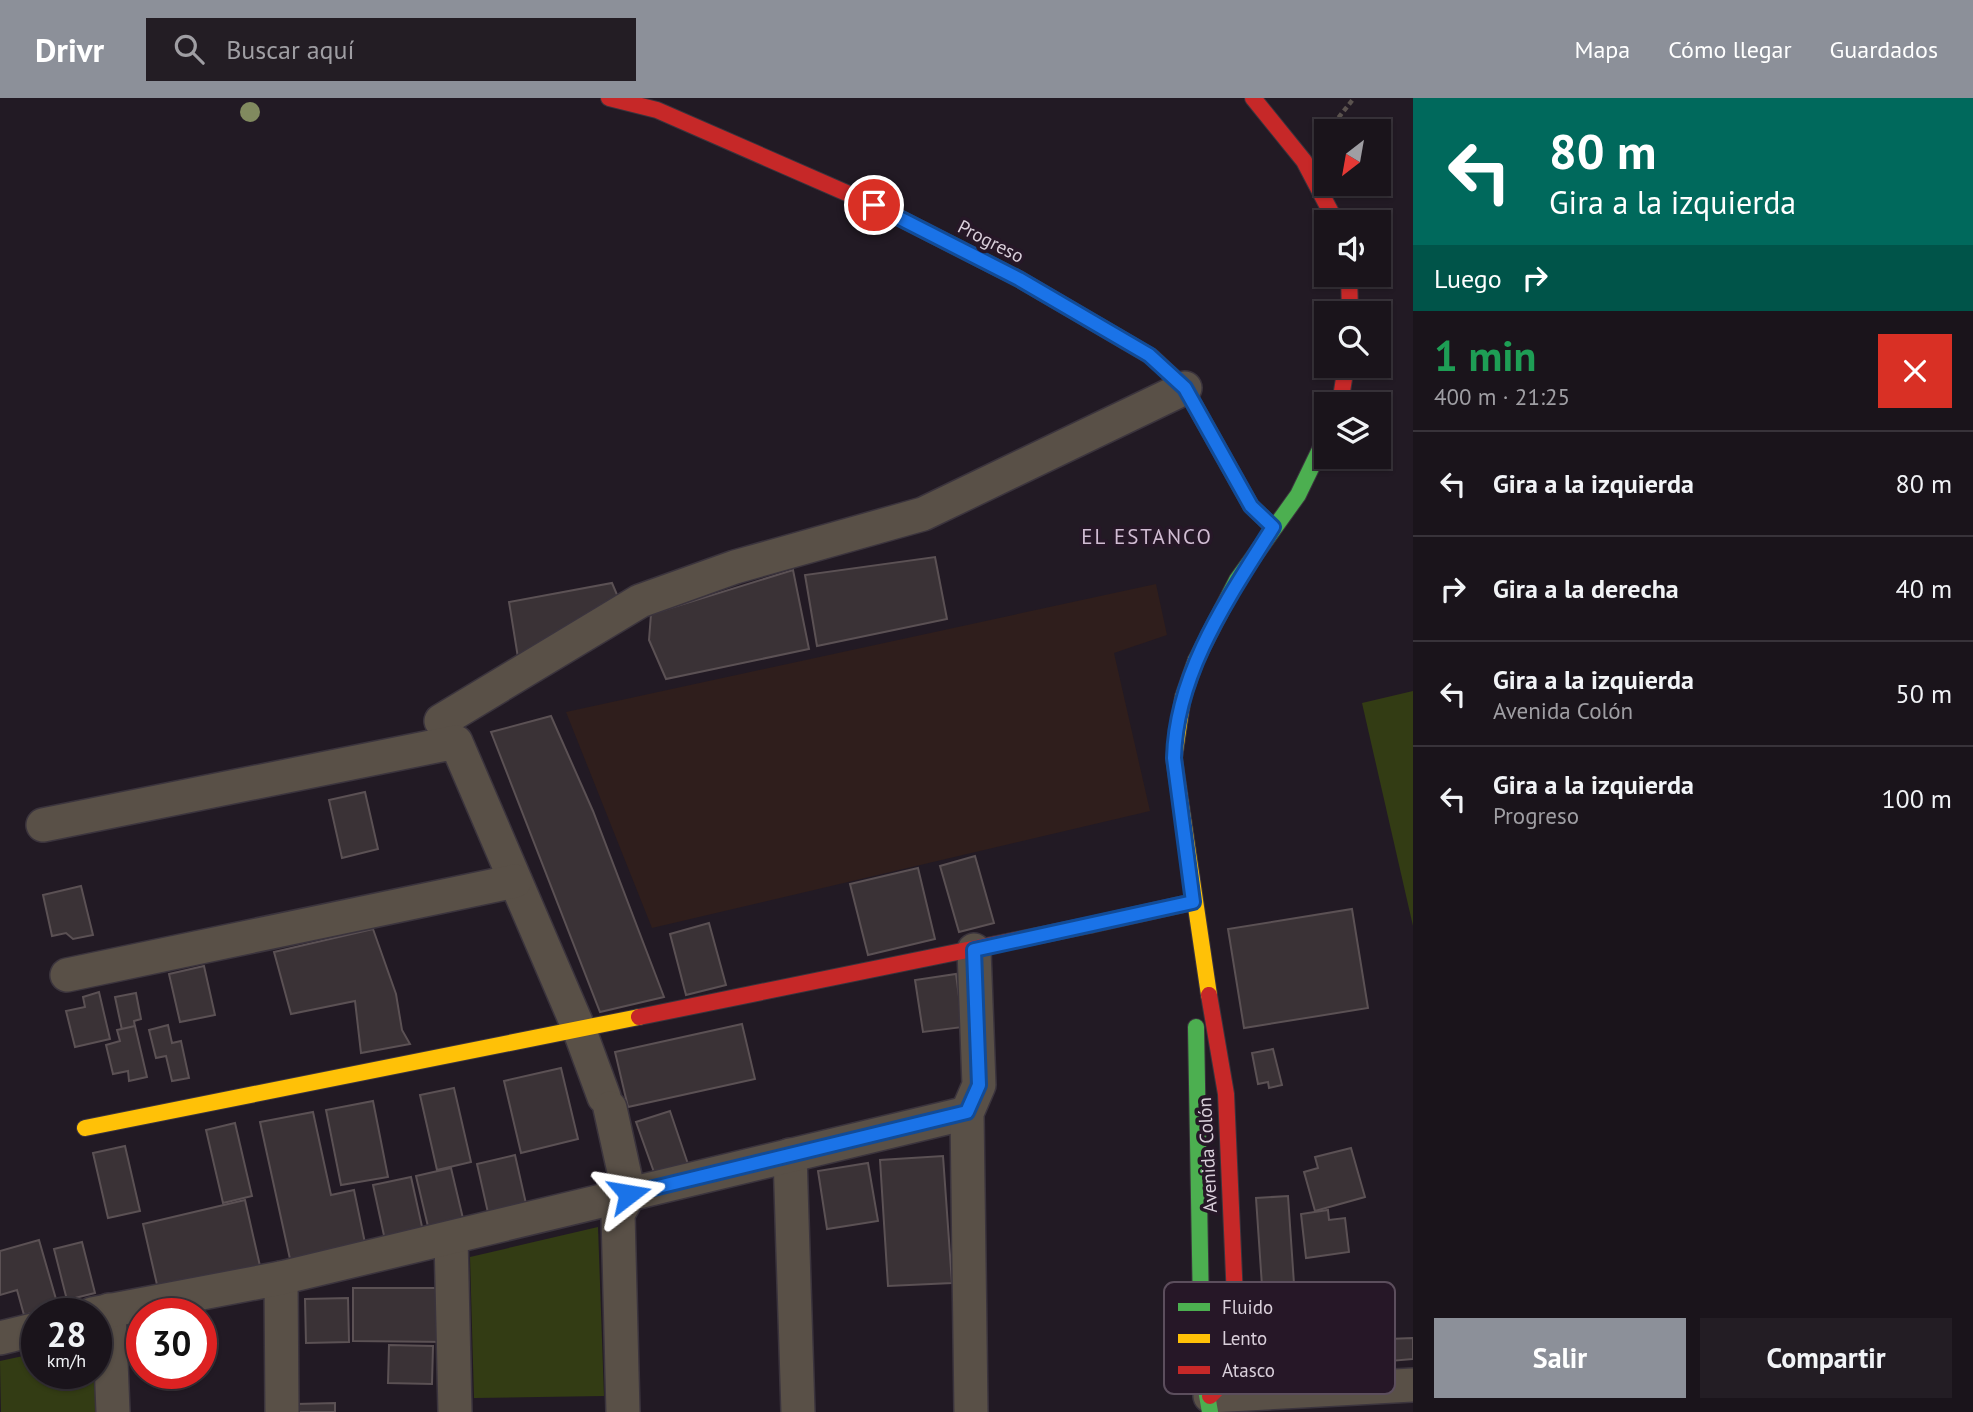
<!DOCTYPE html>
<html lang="es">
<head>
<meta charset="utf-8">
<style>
  body { margin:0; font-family:"PT Sans",sans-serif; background:#231d24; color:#f1f3f6; height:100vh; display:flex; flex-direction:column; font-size:26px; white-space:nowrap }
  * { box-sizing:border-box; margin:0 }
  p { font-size:23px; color:#9f9ea3 }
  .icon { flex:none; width:38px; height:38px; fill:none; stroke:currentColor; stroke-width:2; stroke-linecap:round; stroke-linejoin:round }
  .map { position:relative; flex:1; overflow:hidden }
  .sheet { display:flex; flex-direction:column; background:#1a141b; width:560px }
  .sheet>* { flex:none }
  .top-card { background:#00695c; color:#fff; overflow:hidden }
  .needle { width:46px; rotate:211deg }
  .fabs { position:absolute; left:1314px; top:21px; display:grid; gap:14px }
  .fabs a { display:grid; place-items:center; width:77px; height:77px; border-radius:0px; background:#1a141b; box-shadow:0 2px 5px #0004,0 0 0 2px #38333a; font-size:35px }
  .speed { position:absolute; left:21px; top:1200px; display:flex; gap:14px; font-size:35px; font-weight:700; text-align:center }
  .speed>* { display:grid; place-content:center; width:91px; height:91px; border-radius:50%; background:#1a141b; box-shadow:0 2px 5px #0004,0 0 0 2px #38333a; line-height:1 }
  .speed small { font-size:18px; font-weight:400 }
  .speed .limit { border:10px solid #d22; background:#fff; color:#111 }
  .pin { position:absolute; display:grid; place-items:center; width:60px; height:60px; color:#fff; margin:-30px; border:4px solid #fff; border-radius:50%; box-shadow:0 2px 7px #0007 }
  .me { position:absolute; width:77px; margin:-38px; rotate:76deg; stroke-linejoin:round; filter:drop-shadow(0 0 5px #0008) }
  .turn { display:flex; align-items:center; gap:24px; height:147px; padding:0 21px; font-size:32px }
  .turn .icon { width:91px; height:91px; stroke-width:2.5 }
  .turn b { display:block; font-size:49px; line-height:60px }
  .then { display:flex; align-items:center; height:66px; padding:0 21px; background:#0003; gap:14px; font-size:26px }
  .round { display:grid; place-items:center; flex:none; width:74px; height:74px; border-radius:0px; background:#231d24 }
  .headline { display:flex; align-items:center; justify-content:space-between; height:119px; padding:0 21px }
  h1 { font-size:42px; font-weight:700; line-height:52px; color:#1e9e55 }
  .cta { display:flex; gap:14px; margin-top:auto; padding:14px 21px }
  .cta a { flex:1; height:80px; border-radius:0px; background:#8c9099; color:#fff; font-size:28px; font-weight:700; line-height:80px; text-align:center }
  .cta a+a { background:#231d24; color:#f1f3f6 }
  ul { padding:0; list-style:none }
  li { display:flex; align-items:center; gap:21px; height:105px; padding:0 21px; border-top:2px solid #38333a }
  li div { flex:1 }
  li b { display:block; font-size:26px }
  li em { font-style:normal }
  header { display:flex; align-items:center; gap:42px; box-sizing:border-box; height:98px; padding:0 35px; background:#8c9099; color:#fff }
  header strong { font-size:33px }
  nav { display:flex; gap:38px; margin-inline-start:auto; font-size:24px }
  .search { width:490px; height:63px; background:#231d24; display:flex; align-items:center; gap:18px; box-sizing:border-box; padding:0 24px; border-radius:0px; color:#9f9ea3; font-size:26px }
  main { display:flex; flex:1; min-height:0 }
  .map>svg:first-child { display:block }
</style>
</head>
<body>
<header>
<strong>Drivr</strong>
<div class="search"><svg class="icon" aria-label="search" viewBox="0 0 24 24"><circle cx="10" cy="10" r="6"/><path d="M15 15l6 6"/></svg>Buscar aquí</div>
<nav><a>Mapa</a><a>Cómo llegar</a><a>Guardados</a></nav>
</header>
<main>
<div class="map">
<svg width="1413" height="1314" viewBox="0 0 1413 1314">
  <rect width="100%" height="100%" fill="#221a24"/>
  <path fill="#2f1e1c" d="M 1156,486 L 1167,537 L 1114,555 L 1150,713 L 652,830 L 566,614 Z"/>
  <g fill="#333c14">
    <path d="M 1413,593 L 1413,828 L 1362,605 Z"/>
    <path d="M 598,1129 L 604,1298 L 474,1300 L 470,1159 Z"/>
    <path d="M 37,1255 L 37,1276 L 96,1276 L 98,1314 L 1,1314 L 0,1263 Z"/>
  </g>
  <g fill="#3a3236" stroke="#5b5154" stroke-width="2">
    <path d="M 935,459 L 947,521 L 817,548 L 805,477 Z"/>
    <path d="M 793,472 L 809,551 L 666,581 L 649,542 L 651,516 Z"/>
    <path d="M 612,485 L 621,506 L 520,572 L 509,504 Z"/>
    <path d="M 551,618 L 593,713 L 664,899 L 600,914 L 491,634 Z"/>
    <path d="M 365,694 L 378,751 L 342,760 L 329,702 Z"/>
    <path d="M 975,758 L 994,825 L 959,834 L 940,768 Z"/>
    <path d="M 918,770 L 935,841 L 868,857 L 850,786 Z"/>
    <path d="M 81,788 L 93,837 L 73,841 L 66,835 L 52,838 L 43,797 Z"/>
    <path d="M 1352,811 L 1368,910 L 1244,930 L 1228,831 Z"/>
    <path d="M 709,825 L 726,887 L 686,897 L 670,836 Z"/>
    <path d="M 373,831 L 396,896 L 402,932 L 410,946 L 361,955 L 355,903 L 291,916 L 274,854 Z"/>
    <path d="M 204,868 L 215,917 L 180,924 L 169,876 Z"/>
    <path d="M 956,876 L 963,929 L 923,934 L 915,882 Z"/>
    <path d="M 99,894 L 110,941 L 75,949 L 66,913 L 85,909 L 83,899 Z"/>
    <path d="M 136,895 L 141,921 L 134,923 L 135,929 L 122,932 L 115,899 Z"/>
    <path d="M 742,926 L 755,981 L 628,1009 L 615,954 Z"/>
    <path d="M 168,927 L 172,945 L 181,943 L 189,980 L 172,983 L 166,958 L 156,960 L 149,932 Z"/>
    <path d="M 135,928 L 147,979 L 129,983 L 128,973 L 113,976 L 106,947 L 120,943 L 117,932 Z"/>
    <path d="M 1273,951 L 1282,987 L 1269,990 L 1268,984 L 1258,986 L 1252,955 Z"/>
    <path d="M 561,970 L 578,1041 L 521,1055 L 504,983 Z"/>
    <path d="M 454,990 L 471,1064 L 437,1072 L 420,997 Z"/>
    <path d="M 373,1003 L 388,1079 L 341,1087 L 326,1012 Z"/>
    <path d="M 670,1013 L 688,1066 L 655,1077 L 636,1024 Z"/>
    <path d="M 313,1014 L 331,1097 L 354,1092 L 365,1145 L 290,1161 L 260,1024 Z"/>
    <path d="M 235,1025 L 252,1098 L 223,1105 L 206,1032 Z"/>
    <path d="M 125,1048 L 140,1113 L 108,1120 L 93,1055 Z"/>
    <path d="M 1351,1050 L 1365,1099 L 1315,1113 L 1304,1074 L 1318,1070 L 1315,1059 Z"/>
    <path d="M 515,1057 L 529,1119 L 491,1128 L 477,1066 Z"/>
    <path d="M 943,1058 L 952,1185 L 888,1188 L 880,1062 Z"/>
    <path d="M 868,1065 L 878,1123 L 827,1131 L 818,1073 Z"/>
    <path d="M 451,1070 L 466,1133 L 431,1141 L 416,1078 Z"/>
    <path d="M 411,1079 L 423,1133 L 385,1142 L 373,1087 Z"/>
    <path d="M 1288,1098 L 1299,1259 L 1267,1261 L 1256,1100 Z"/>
    <path d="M 245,1102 L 260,1168 L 158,1191 L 143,1126 Z"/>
    <path d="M 1328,1112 L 1329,1122 L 1345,1120 L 1349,1154 L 1306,1160 L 1301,1116 Z"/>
    <path d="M 39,1142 L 58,1208 L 24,1217 L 17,1192 L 0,1197 L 0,1153 Z"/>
    <path d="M 82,1144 L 95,1195 L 67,1202 L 54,1151 Z"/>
    <path d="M 353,1190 L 448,1190 L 448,1244 L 353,1243 Z"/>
    <path d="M 348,1200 L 349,1244 L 306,1245 L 305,1201 Z"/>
    <path d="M 1413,1240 L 1413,1261 L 1390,1263 L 1388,1241 Z"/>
    <path d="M 389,1247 L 433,1248 L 432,1286 L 388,1285 Z"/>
    <path d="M 335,1305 L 335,1314 L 296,1314 L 296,1306 Z"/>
  </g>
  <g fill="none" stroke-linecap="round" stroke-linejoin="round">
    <g stroke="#3b343d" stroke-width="36">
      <g id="street">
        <path d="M 441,623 L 640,503 L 735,469 L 923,416 L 1185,290"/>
        <path d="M 43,727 L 456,644 L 579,931 L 604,999"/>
        <path d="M 67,877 L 515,783"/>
        <path d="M 610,1010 L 629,1096 L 618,1116 L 623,1314"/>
        <path d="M 790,1057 L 798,1314"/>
        <path d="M 451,1140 L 455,1314"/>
        <path d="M 281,1180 L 282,1314"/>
        <path d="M 109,1212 L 113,1314"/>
        <path d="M 92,1216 L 281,1180 L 967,1015"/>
        <path d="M 0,1240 L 37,1231"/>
        <path d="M 1210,1298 L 1413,1287"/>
        <path d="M 971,1314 L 967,1015 L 979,987 L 974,852"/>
      </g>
    </g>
    <g stroke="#3b343d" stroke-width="18">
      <g id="fast">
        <path d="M 1196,562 L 1237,482 L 1298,397 L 1326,339"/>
        <path d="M 1196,929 L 1202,1269 L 1210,1314"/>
      </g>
    </g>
    <g stroke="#3b343d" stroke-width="18">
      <g id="slow">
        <path d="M 1152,259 L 1185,290 L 1251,408 L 1273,429"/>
        <path d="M 1196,562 L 1183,599 L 1174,660 L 1209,897"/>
        <path d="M 1090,827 L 1193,804"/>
        <path d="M 85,1030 L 639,919"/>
      </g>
    </g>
    <g stroke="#3b343d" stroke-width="18">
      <g id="jam">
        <path d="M 609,0 L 657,12 L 874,107 L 1019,181 L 1152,259"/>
        <path d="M 1253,0 L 1304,63 L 1336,124"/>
        <path d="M 1349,177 L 1350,215"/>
        <path d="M 1340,306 L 1346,268"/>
        <path d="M 1209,897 L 1226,996 L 1238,1269 L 1210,1298"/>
        <path d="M 639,919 L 1090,827"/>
      </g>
    </g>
    <path stroke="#5a524e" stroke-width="4.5" stroke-dasharray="5 3.5" stroke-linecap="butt" d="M 1328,33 L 1354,0"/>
    <use href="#street" stroke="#595047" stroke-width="33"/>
    <use href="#fast" stroke="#4caf50" stroke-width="16"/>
    <use href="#slow" stroke="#ffc107" stroke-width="16"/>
    <use href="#jam" stroke="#c62828" stroke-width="16"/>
  </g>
  <circle fill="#818a5f" cx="250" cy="14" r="10"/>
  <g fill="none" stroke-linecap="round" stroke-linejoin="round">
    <g stroke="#114b97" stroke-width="18">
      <path id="route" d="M 629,1096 L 967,1014 L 979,987 L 974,852 L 1193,804 L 1174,660 C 1176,574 1229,499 1273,429 L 1251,408 L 1185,290 L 1149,257 L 1019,181 L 874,107"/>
    </g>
    <use href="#route" stroke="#1a73e8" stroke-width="12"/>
  </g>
  <g text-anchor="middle" stroke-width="7" stroke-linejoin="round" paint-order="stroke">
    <g font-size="19" fill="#d9cfda" stroke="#261727">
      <text transform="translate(991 143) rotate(27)" y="7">Progreso</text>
      <text transform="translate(1207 1057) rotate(-93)" y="7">Avenida Colón</text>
    </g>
    <g font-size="21" letter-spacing="2" fill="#d1bdd3" stroke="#261727">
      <text x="1147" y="446">EL ESTANCO</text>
    </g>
  </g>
  <rect x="1164" y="1184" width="231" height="112" rx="10" fill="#261727" stroke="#5c4e5d" stroke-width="2"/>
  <rect x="1178" y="1205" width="32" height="8" fill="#4caf50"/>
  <rect x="1178" y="1236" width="32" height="9" fill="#ffc107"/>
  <rect x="1178" y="1268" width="32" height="8" fill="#c62828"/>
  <g font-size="19" fill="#d9cfda">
    <text x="1222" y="1216">Fluido</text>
    <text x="1222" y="1247">Lento</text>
    <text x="1222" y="1279">Atasco</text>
  </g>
</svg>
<div class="fabs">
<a><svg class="needle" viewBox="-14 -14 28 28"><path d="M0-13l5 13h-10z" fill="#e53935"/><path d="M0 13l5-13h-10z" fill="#9f9ea3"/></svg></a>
<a><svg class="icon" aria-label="sound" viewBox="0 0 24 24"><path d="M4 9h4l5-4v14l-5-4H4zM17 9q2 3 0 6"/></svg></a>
<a><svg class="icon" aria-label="search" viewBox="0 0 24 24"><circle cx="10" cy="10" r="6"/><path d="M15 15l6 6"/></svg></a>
<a><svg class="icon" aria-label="layers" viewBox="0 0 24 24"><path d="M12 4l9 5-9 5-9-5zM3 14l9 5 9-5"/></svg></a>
</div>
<div class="speed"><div>28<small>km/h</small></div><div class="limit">30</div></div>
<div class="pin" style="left:874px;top:107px;background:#d93025"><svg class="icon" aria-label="arrive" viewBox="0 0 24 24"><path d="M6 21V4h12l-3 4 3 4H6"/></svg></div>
<svg class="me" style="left:629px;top:1096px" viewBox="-20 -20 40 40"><path d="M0-17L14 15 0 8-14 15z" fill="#1a73e8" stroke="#fff" stroke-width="4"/></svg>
</div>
<section class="sheet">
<div class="top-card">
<div class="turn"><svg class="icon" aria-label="left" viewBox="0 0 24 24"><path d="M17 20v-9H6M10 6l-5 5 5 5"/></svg><div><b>80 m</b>Gira a la izquierda</div></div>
<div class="then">Luego<svg class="icon" aria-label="right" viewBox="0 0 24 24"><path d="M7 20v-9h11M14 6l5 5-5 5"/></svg></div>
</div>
<div class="headline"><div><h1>1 min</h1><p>400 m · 21:25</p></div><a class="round" style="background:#d93025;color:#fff"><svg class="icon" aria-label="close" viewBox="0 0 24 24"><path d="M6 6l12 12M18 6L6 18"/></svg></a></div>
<ul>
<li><svg class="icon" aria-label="left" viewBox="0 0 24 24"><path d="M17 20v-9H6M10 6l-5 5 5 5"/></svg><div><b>Gira a la izquierda</b></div><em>80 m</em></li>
<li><svg class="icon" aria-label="right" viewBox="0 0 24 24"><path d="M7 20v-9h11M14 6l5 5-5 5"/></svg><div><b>Gira a la derecha</b></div><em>40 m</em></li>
<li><svg class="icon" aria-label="left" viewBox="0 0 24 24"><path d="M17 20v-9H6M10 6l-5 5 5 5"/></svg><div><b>Gira a la izquierda</b><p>Avenida Colón</p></div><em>50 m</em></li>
<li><svg class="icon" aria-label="left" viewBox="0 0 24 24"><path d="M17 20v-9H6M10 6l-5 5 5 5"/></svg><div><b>Gira a la izquierda</b><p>Progreso</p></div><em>100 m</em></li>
</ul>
<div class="cta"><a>Salir</a><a>Compartir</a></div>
</section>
</main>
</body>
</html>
